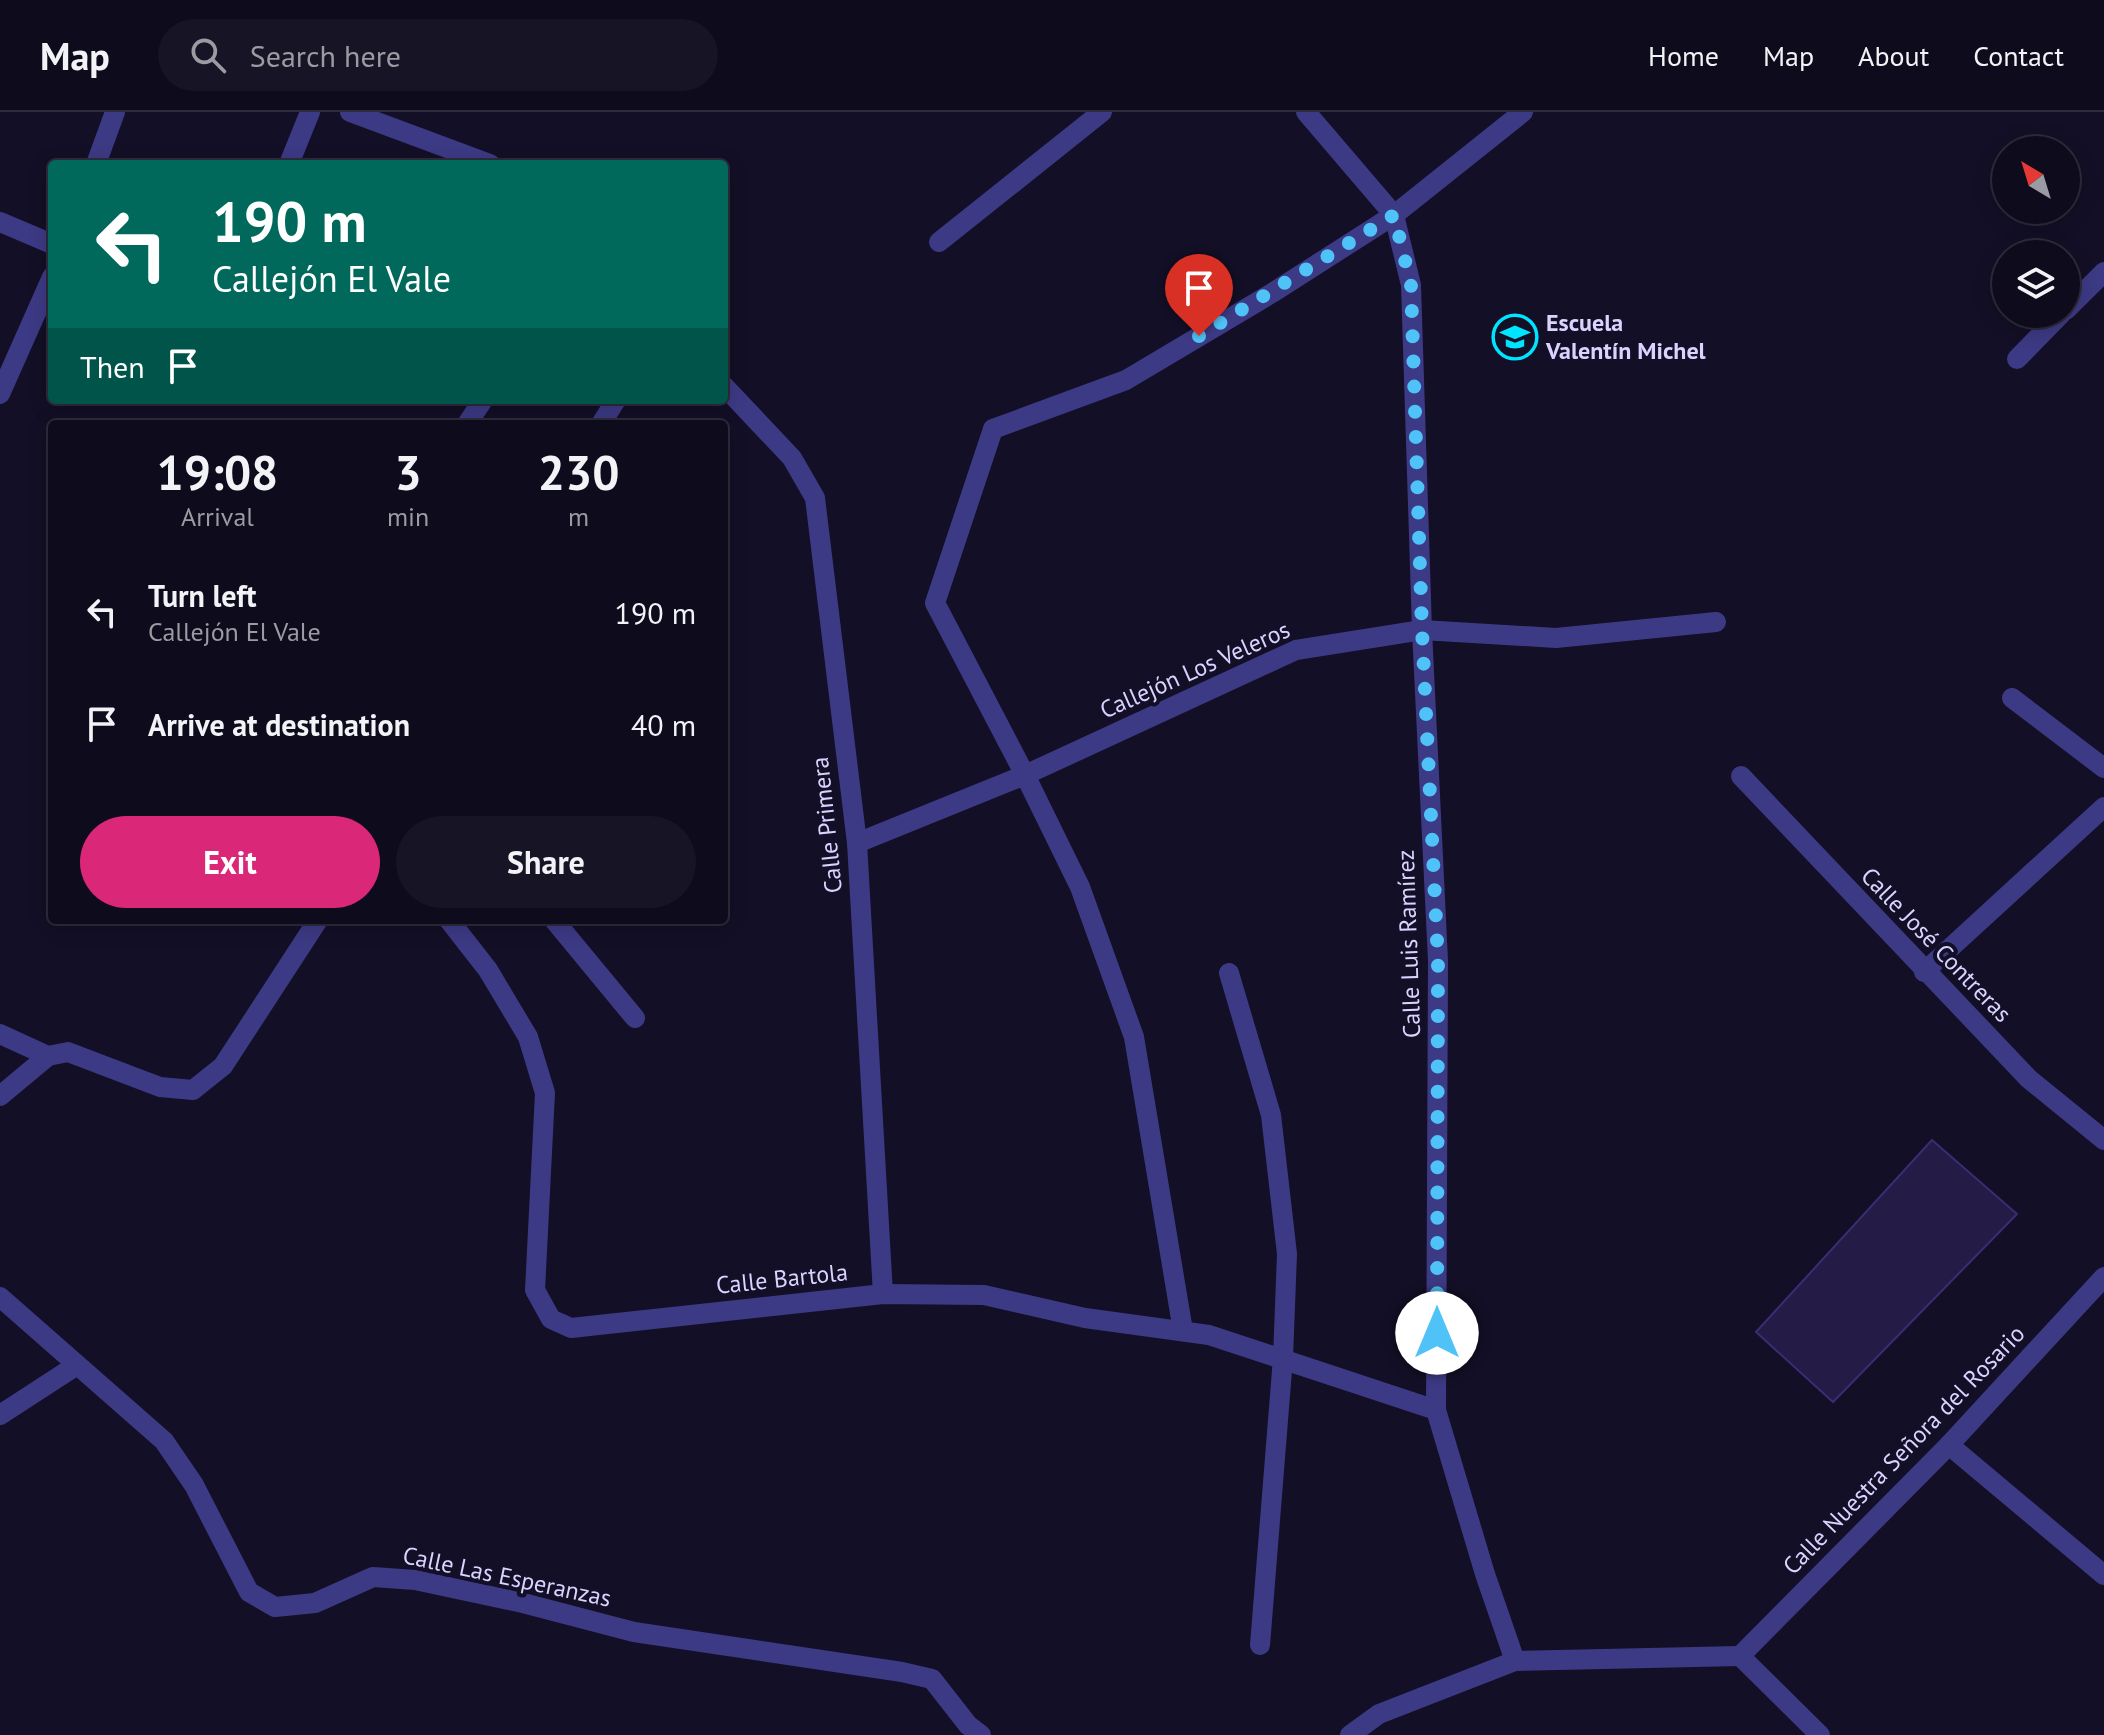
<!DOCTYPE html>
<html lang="en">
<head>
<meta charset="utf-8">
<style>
  body { margin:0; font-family:"PT Sans",sans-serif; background:#171425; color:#f1f3f6; height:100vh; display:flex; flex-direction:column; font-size:30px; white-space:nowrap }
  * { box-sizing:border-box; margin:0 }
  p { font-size:26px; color:#9b9ba3 }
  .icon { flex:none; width:44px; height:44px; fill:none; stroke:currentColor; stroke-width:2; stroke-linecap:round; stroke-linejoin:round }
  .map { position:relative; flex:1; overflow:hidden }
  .panel { position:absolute; left:48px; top:308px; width:680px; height:504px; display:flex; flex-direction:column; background:#0e0b1c; border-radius:8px; box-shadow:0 4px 20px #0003,0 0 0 2px #2e2b3b }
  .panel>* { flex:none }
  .guide { position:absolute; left:48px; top:48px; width:680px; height:244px; border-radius:8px; box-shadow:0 4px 20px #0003,0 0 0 2px #2e2b3b; background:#00695c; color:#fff; overflow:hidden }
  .needle { width:52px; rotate:322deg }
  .buttons { position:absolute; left:1992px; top:24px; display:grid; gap:16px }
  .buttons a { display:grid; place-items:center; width:88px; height:88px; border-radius:50%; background:#0e0b1c; box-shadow:0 4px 20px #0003,0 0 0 2px #2e2b3b; font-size:40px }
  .pin { position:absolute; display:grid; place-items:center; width:68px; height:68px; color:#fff; margin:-82px -34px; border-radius:50% 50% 50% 0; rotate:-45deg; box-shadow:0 0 8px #0007 }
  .pin .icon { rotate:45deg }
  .me { position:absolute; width:88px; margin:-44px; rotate:0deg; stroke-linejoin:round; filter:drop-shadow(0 0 6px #0008) }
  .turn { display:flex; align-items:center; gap:28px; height:168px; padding:0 32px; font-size:36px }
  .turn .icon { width:104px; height:104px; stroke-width:2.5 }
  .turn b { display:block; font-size:56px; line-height:68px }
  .then { display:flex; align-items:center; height:76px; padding:0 32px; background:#0003; gap:16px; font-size:30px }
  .eta { display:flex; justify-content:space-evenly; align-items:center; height:136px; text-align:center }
  .eta b { font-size:48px; font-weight:700; line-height:56px }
  .button { display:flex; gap:16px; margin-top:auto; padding:16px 32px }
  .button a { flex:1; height:92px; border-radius:48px; background:#db2777; color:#fff; font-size:32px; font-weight:700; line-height:92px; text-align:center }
  .button a+a { background:#171425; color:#f1f3f6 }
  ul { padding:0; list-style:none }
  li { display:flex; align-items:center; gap:24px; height:112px; padding:0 32px }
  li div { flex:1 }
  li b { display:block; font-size:30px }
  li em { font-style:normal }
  header { display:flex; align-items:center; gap:48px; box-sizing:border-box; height:112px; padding:0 40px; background:#0e0b1c; border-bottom:2px solid #2e2b3b }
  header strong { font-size:38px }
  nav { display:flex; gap:44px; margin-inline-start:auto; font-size:28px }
  .search { width:560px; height:72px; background:#171425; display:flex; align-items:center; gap:20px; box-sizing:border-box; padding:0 28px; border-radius:44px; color:#9b9ba3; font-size:30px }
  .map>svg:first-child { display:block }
</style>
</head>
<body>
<header>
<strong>Map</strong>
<div class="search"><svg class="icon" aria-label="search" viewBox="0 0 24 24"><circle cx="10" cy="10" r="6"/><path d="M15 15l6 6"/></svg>Search here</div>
<nav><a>Home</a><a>Map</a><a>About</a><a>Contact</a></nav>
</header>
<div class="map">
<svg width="2104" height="1623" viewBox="0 0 2104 1623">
  <rect width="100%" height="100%" fill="#130f26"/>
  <path fill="#241b47" stroke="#3b2d73" stroke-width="2" d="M 1932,1028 L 2017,1102 L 1833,1290 L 1756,1220 Z"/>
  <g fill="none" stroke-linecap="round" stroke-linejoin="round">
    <g stroke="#3d3a85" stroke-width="20">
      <path d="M 350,0 L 490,52"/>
      <path d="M 1306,0 L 1394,103 L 1411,173 L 1422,518 L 1438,849 L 1436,1298 L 1485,1462 L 1515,1549"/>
      <path d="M 96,52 L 115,0"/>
      <path d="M 289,52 L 310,0"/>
      <path d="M 0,110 L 52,132"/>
      <path d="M 939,130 L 1102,0"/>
      <path d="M 2066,198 L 2104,160"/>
      <path d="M 2017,247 L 2061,202"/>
      <path d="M 724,274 L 792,346 L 815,386 L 857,731 L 883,1182"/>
      <path d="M 0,282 L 52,165"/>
      <path d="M 467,312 L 483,288"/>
      <path d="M 601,312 L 616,288"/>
      <path d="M 2012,586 L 2104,656"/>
      <path d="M 1741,664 L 2029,967 L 2104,1028"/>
      <path d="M 857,731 L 1025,663 L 1296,538 L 1422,518 L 1556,526 L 1716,510"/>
      <path d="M 449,808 L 488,858 L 528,925 L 545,981 L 535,1178 L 551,1207 L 571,1216 L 883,1182 L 984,1183 L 1085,1206 L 1209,1223 L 1436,1298"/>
      <path d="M 554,808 L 635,906"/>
      <path d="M 1924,860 L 2104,695"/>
      <path d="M 1229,861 L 1271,1003 L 1287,1142 L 1283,1246 L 1260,1533"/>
      <path d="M 0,922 L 48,944"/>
      <path d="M 0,984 L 48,944 L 68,940 L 160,975 L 193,978 L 223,954 L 318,808"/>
      <path d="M 0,1185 L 164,1329 L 194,1373 L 249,1480 L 275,1495 L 315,1491 L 373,1465 L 415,1468 L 523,1491 L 634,1520 L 902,1560 L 932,1567 L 968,1613 L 981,1623"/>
      <path d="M 1183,1219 L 1134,925 L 1080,775 L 1025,663 L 935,491 L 993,317 L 1126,268 L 1272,181 L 1394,103 L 1523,0"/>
      <path d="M 0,1303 L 77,1253"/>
      <path d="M 1949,1333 L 2104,1463"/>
      <path d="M 1740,1544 L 1949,1333 L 2104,1165"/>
      <path d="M 1740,1544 L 1820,1623"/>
      <path d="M 1350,1623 L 1379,1602 L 1515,1549 L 1740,1544"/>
    </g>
  </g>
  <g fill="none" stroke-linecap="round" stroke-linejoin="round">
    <path stroke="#4fc3f7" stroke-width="14" stroke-dasharray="0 25.2" d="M 1199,224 L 1394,103 L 1411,173 L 1422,518 L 1438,849 L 1437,1221"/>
  </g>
  <defs>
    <g id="school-ring" transform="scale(2.3)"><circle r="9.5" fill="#130f26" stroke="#00e5ff" stroke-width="1.5"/><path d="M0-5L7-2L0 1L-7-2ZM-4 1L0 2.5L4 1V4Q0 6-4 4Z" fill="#00e5ff"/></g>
  </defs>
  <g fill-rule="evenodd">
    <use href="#school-ring" x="1515" y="225"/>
  </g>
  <g text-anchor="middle" stroke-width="8" stroke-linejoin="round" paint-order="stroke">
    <g font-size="24" font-weight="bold" fill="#d9d4ff" stroke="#130f26" text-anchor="start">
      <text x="1546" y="219">Escuela<tspan x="1546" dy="28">Valentín Michel</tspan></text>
    </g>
    <g font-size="24" fill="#d9d4ff" stroke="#130f26">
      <text transform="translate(1195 558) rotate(-24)" y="8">Callejón Los Veleros</text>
      <text transform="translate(827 713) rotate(-96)" y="8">Calle Primera</text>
      <text transform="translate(1409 832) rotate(-92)" y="8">Calle Luis Ramírez</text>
      <text transform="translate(1936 833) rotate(46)" y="8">Calle José Contreras</text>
      <text transform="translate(782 1167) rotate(-6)" y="8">Calle Bartola</text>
      <text transform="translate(1904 1338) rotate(-46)" y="8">Calle Nuestra Señora del Rosario</text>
      <text transform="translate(507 1465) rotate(12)" y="8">Calle Las Esperanzas</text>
    </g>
  </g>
</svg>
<div class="buttons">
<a><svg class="needle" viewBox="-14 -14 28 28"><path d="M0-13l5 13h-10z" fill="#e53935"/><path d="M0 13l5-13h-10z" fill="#9b9ba3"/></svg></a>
<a><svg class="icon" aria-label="layers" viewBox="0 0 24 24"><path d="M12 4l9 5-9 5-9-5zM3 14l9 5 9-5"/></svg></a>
</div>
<div class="pin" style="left:1199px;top:224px;background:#d93025"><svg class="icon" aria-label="arrive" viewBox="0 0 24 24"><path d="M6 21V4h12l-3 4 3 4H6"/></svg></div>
<svg class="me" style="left:1437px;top:1221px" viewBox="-20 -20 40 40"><circle r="19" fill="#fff"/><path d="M0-13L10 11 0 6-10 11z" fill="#4fc3f7"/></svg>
<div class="guide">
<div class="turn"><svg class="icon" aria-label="left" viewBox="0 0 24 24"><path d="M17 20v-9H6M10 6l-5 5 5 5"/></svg><div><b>190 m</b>Callejón El Vale</div></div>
<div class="then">Then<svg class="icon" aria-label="arrive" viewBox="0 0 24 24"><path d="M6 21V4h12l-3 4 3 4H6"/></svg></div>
</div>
<section class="panel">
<div class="eta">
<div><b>19:08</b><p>Arrival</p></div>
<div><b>3</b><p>min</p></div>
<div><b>230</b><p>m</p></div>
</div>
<ul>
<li><svg class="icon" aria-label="left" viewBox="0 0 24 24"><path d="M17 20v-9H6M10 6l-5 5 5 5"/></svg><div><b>Turn left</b><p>Callejón El Vale</p></div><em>190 m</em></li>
<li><svg class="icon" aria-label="arrive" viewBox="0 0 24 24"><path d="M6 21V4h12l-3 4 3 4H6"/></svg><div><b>Arrive at destination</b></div><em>40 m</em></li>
</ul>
<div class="button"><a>Exit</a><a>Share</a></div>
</section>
</div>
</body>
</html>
